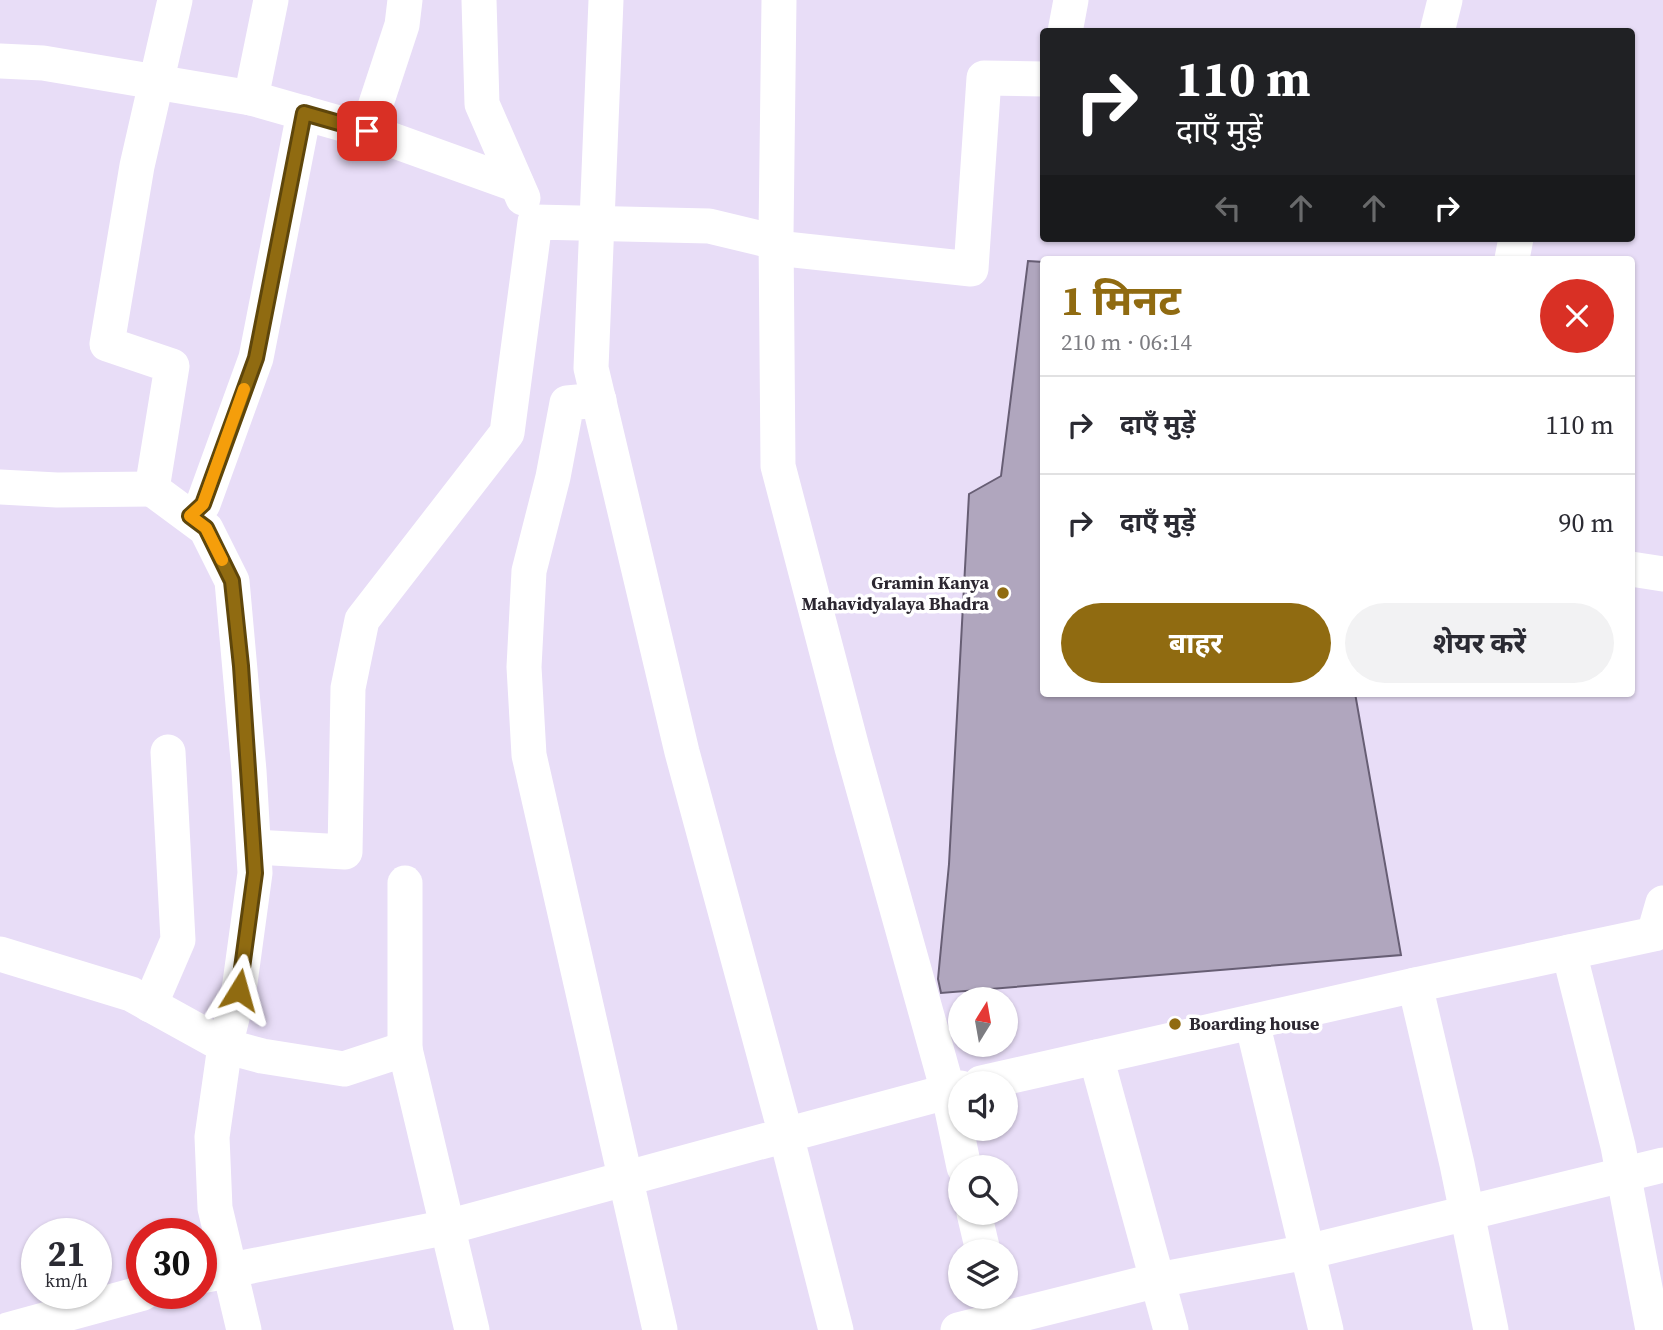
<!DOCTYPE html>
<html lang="hi">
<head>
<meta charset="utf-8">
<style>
  body { margin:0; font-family:"Source Serif 4","Noto Sans Devanagari",serif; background:#f2f2f3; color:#2b2b33; height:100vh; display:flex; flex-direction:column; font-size:26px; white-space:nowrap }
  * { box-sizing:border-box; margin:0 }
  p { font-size:23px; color:#7c7c81 }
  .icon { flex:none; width:38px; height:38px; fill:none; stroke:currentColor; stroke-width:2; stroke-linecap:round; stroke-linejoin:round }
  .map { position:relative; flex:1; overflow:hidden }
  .side { position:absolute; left:1040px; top:256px; width:595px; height:441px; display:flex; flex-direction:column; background:#fff; border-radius:7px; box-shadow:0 2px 5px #0004 }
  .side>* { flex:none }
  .top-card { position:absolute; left:1040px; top:28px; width:595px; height:214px; border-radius:7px; box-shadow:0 2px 5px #0004; background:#202124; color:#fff; overflow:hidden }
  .needle { width:46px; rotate:11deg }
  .fabs { position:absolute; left:948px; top:987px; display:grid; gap:14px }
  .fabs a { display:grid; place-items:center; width:70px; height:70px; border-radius:50%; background:#fff; box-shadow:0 2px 5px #0004; font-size:35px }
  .speed { position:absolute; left:21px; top:1218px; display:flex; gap:14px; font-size:35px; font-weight:700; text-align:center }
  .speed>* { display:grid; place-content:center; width:91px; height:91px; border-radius:50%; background:#fff; box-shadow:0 2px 5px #0004; line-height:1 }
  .speed small { font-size:18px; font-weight:400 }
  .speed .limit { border:10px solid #d22; background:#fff; color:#111 }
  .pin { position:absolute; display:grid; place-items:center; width:60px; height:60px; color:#fff; margin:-30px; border-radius:14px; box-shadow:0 4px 10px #0006 }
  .me { position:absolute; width:77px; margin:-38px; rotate:8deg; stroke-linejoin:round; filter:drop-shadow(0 0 5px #0008) }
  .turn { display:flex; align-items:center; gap:24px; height:147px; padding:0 21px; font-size:32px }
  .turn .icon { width:91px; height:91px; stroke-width:2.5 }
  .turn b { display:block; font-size:49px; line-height:60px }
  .lanes { display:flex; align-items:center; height:66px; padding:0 21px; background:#0003; justify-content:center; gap:35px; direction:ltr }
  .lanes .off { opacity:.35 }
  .round { display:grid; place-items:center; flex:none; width:74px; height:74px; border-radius:37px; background:#f2f2f3 }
  .head { display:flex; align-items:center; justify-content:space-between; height:119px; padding:0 21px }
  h1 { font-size:42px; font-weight:700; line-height:52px; color:#906b11 }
  .action { display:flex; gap:14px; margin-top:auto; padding:14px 21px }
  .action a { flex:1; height:80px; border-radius:42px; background:#906b11; color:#fff; font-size:28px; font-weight:700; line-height:80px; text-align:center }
  .action a+a { background:#f2f2f3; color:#2b2b33 }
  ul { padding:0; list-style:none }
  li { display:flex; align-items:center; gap:21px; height:98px; padding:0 21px; border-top:2px solid #e1e1e2 }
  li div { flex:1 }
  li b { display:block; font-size:26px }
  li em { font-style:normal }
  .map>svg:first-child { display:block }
</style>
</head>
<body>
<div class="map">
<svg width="1663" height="1330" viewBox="0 0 1663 1330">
  <rect width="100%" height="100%" fill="#e8ddf7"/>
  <path fill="#b0a6be" stroke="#675e74" stroke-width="2" d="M 1028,261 L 1043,262 L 1043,693 L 1355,693 L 1401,955 L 941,993 L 938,979 L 949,864 L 969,494 L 1001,476 Z"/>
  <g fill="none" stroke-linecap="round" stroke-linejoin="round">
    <g stroke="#fff" stroke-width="35">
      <path d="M 175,0 L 137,166 L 107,344 L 172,366 L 152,489 L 206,529 L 232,581 L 249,771 L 255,873 L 239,990 L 225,1046 L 212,1137 L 215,1208 L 244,1330"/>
      <path d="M 479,0 L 482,104 L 523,198"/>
      <path d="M 779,0 L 776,234 L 778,466 L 852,748 L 948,1091 L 964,1167"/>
      <path d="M 1065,32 L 1071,0"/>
      <path d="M 1437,32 L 1445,0"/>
      <path d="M 0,61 L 43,63 L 251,98 L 367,131 L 517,185"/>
      <path d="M 251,98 L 271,0"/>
      <path d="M 367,131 L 402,25 L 405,0"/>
      <path d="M 776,248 L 971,269 L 984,78 L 1043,79"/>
      <path d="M 1512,259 L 1516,238"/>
      <path d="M 599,400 L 567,403 L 553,477 L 529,571 L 524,667 L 529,755 L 660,1330"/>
      <path d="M 0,487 L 57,490 L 152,489"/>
      <path d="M 190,516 L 203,504 L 256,358 L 304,113"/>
      <path d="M 1631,569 L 1663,574"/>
      <path d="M 254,847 L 345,852 L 348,688 L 362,620 L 507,433 L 535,222 L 709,226 L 776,242"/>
      <path d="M 1569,952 L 1618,1146 L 1653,1330"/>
      <path d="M 0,954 L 131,994 L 225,1046 L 262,1056 L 344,1069 L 405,1049 L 472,1330"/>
      <path d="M 1415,985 L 1457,1164 L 1491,1330"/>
      <path d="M 150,1005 L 178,940 L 168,752"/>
      <path d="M 1252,1022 L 1326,1330"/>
      <path d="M 405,1049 L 405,883"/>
      <path d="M 1096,1057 L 1171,1330"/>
      <path d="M 981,1083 L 1415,985 L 1654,934 L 1663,903"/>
      <path d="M 974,1213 L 983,1251"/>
      <path d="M 201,1276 L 448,1227 L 786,1135 L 682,752 L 591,368 L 606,0"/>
      <path d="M 8,1330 L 143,1293"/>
      <path d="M 836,1330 L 786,1135 L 961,1088"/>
      <path d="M 958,1330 L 1158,1280 L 1307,1252 L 1663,1165"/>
    </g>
  </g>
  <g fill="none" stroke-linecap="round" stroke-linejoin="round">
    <g stroke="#5e460b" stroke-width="18">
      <path id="route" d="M 239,990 L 255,873 L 241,666 L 232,581 L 206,528 L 190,516 L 203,504 L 256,358 L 304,113 L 367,131"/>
    </g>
    <use href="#route" stroke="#906b11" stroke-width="12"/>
    <path stroke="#f59e0b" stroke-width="12" d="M 222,560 L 206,528 L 190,516 L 203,504 L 244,389"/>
  </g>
  <g fill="#906b11" stroke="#fff" stroke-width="2.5">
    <circle cx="1003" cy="593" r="7"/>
    <circle cx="1175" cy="1024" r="7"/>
  </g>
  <g text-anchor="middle" stroke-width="7" stroke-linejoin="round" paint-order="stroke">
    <g font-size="18" font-weight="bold" fill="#2c2731" stroke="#fff" text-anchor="end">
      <text x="989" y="589">Gramin Kanya<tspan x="989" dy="21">Mahavidyalaya Bhadra</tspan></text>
      <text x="1189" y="1030" text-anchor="start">Boarding house</text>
    </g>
  </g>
</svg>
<div class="fabs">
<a><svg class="needle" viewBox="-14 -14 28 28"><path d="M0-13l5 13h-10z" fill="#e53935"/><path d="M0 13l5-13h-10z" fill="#7c7c81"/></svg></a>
<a><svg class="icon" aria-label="sound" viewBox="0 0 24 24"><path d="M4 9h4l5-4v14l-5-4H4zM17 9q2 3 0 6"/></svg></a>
<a><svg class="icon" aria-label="search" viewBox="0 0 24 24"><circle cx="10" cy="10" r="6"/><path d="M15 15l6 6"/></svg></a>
<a><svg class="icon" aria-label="layers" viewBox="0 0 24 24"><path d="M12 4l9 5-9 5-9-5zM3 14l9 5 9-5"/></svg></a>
</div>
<div class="speed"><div>21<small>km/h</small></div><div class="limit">30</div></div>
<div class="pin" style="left:367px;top:131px;background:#d93025"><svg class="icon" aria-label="arrive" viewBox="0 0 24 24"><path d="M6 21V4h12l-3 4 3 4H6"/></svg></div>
<svg class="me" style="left:239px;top:990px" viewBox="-20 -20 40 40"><path d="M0-17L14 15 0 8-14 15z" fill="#906b11" stroke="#fff" stroke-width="4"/></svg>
<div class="top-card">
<div class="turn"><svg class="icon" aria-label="right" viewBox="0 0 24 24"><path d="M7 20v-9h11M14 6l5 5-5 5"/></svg><div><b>110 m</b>दाएँ मुड़ें</div></div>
<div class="lanes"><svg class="icon off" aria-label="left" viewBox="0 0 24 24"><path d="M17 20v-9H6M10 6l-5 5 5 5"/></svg><svg class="icon off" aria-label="ahead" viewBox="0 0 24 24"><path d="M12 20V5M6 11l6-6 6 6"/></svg><svg class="icon off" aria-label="ahead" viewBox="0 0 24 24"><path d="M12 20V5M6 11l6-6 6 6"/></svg><svg class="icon" aria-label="right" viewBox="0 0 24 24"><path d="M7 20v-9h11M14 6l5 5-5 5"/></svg></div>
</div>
<section class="side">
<div class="head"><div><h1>1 मिनट</h1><p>210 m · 06:14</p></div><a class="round" style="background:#d93025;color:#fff"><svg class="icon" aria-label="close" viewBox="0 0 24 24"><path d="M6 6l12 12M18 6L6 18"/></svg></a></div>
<ul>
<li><svg class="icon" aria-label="right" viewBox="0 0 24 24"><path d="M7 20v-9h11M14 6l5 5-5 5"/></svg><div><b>दाएँ मुड़ें</b></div><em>110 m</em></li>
<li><svg class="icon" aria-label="right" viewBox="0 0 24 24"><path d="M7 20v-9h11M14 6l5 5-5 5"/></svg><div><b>दाएँ मुड़ें</b></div><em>90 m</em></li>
</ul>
<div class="action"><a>बाहर</a><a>शेयर करें</a></div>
</section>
</div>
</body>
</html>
